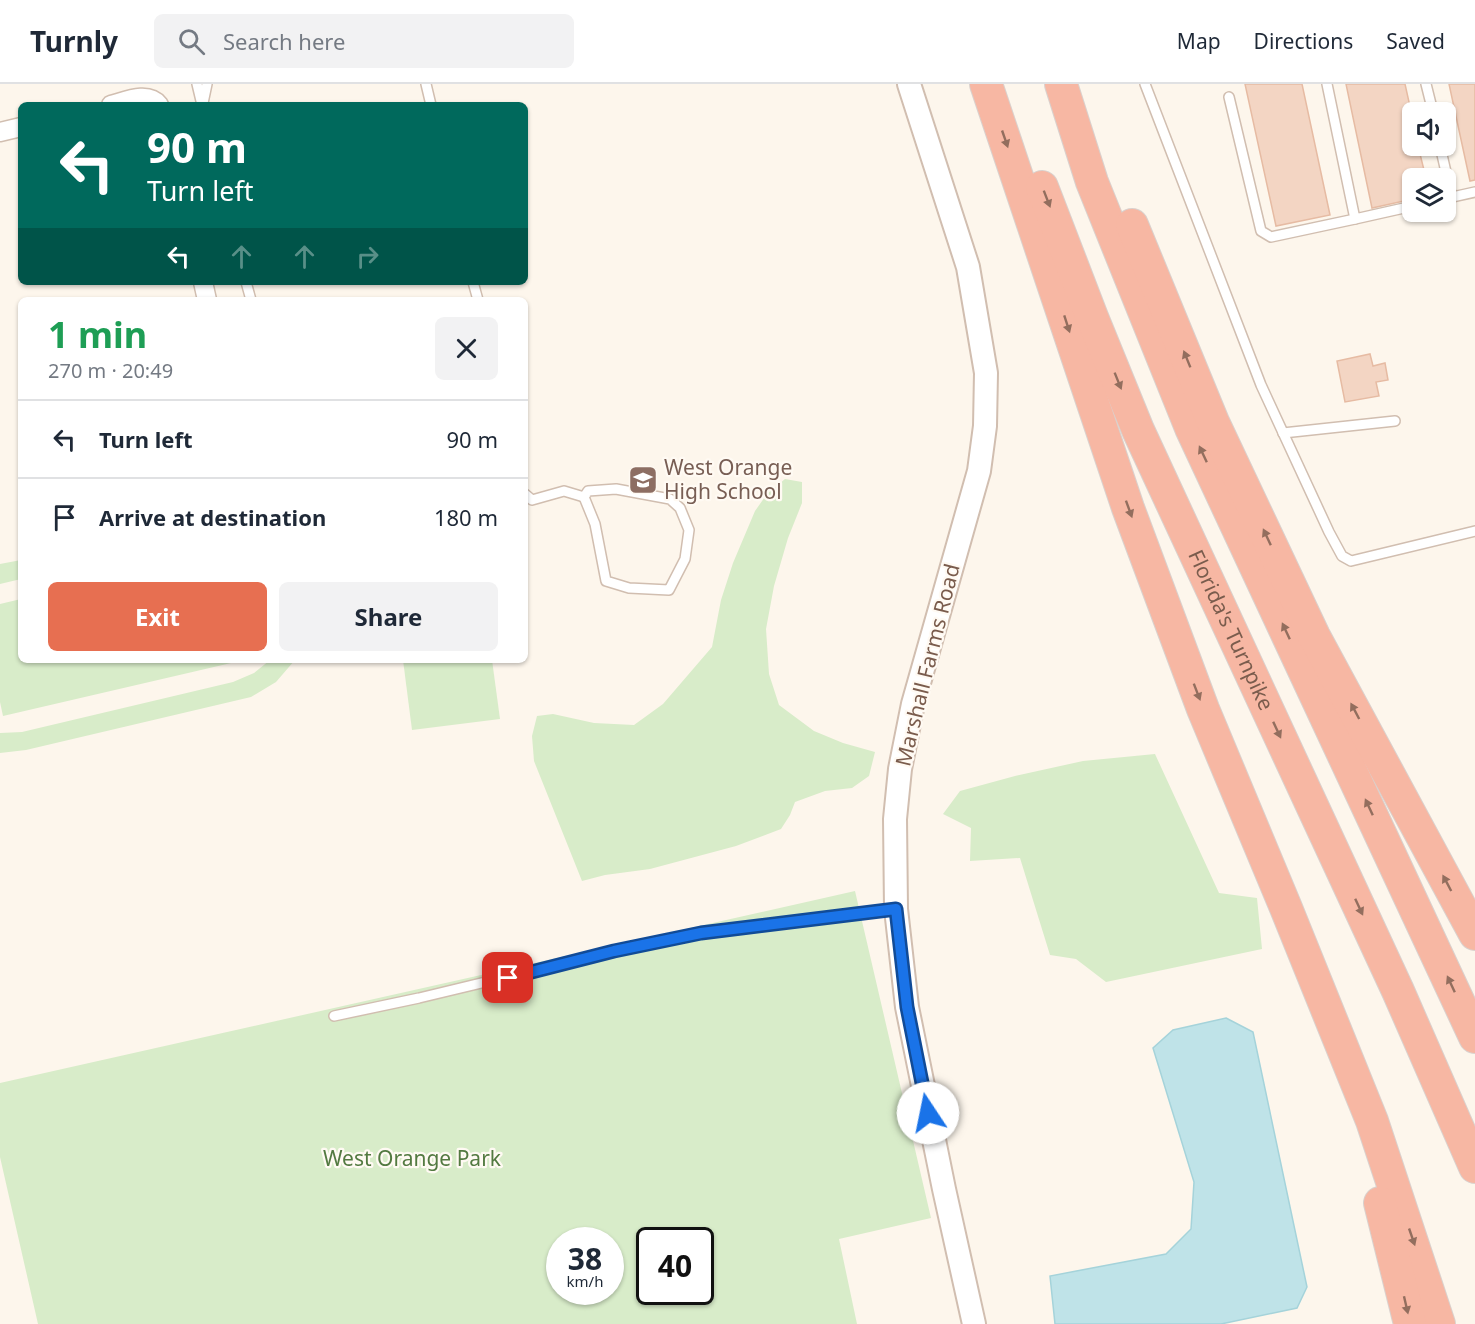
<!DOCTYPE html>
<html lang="en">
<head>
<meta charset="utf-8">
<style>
  body { margin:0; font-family:"Noto Sans",sans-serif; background:#f2f2f3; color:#1f2937; height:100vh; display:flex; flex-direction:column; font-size:22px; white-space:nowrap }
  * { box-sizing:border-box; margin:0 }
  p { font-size:20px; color:#747a83 }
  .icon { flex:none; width:33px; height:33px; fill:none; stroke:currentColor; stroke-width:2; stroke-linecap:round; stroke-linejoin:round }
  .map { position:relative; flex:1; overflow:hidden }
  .side { position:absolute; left:18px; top:213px; width:510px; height:366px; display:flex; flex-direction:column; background:#fff; border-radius:9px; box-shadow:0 2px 4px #0004 }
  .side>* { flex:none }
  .guide { position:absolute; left:18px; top:18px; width:510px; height:183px; border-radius:9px; box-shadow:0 2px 4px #0004; background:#00695c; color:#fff; overflow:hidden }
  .tools { position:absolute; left:1402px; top:18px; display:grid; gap:12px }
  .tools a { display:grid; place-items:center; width:54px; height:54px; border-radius:9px; background:#fff; box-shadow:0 2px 4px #0004; font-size:30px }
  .speed { position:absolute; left:546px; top:1143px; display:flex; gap:12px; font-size:30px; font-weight:700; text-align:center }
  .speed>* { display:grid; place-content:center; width:78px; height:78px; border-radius:50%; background:#fff; box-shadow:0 2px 4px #0004; line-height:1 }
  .speed small { font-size:15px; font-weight:400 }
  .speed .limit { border:3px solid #111; border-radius:9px; background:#fff; color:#111 }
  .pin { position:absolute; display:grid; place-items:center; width:51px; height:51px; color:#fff; margin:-26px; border-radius:12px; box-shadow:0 3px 9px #0006 }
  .me { position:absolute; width:66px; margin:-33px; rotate:349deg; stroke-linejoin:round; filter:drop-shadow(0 0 4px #0008) }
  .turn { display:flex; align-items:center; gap:21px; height:126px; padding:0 30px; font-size:27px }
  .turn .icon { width:78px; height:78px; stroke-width:2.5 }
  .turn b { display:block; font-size:42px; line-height:51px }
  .lanes { display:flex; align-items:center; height:57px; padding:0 30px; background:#0003; justify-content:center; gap:30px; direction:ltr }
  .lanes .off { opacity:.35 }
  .round { display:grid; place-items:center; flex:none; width:63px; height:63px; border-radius:9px; background:#f2f2f3 }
  .summary { display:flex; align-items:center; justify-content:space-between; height:102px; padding:0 30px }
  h1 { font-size:36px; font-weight:700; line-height:45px; color:#1e9e55 }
  .button { display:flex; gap:12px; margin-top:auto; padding:12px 30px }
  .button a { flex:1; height:69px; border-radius:9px; background:#e76f51; color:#fff; font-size:24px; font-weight:700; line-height:69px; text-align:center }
  .button a+a { background:#f2f2f3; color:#1f2937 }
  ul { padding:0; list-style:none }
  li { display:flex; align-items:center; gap:18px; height:78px; padding:0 30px; border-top:2px solid #e0e1e3 }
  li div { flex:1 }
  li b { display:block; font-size:22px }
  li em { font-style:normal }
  header { display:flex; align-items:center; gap:36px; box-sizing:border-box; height:84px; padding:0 30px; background:#fff; border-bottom:2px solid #e0e1e3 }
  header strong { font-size:28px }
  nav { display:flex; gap:33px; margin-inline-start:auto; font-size:21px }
  .search { width:420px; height:54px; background:#f2f2f3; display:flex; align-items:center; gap:15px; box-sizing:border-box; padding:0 21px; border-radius:9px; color:#747a83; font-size:22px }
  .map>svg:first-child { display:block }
</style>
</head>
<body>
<header>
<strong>Turnly</strong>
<div class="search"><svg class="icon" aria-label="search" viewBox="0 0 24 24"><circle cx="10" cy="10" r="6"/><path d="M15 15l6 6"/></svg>Search here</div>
<nav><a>Map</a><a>Directions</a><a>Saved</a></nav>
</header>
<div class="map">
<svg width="1475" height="1240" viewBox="0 0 1475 1240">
  <rect width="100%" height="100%" fill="#fdf6ec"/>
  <g fill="#d8ecc9" fill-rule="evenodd">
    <path d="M 785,395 L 802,398 L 802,419 L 788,454 L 774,502 L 766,545 L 769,590 L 779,621 L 814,647 L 843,659 L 875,668 L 869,692 L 852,704 L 825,707 L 795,718 L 790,731 L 781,745 L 736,762 L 650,785 L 605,791 L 582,797 L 534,677 L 532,652 L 537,632 L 553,630 L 594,639 L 634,641 L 663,620 L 712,563 L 721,516 L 733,479 L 755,427 L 767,410 Z"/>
    <path d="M 21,476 L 21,495 L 0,500 L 0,480 Z"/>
    <path d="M 21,515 L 21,576 L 244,576 L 3,632 L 0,618 L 0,520 Z"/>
    <path d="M 270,576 L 295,576 L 276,598 L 251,613 L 26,666 L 0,669 L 0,649 L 22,648 L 233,598 L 254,589 Z"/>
    <path d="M 403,576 L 492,576 L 500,635 L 412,646 Z"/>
    <path d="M 1155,670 L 1219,809 L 1257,814 L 1262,865 L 1106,898 L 1076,875 L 1050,871 L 1020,774 L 970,777 L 971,744 L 943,730 L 960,707 L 1015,692 L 1083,677 Z"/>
    <path d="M 855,807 L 931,1134 L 839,1155 L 857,1240 L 38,1240 L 0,1073 L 0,999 ZM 560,1156 L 610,1156 L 610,1208 L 560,1208 ZM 650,1156 L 700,1156 L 700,1208 L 650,1208 Z"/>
  </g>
  <path fill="#bfe3e8" stroke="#a5d3da" stroke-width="1.5" d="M 1226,934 L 1253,948 L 1307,1203 L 1297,1224 L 1221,1240 L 1055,1240 L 1050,1192 L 1166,1170 L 1191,1145 L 1194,1098 L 1153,964 L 1173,946 Z"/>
  <g fill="#f3d5c3" stroke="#e6bba3" stroke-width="1.5">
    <path d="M 1245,0 L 1302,0 L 1330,131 L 1276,142 Z"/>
    <path d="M 1346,0 L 1405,0 L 1413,36 L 1413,62 L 1418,62 L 1426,94 L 1413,94 L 1413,115 L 1372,124 Z"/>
    <path d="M 1449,0 L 1475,0 L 1475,96 L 1470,97 Z"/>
    <path d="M 1370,270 L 1373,282 L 1385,279 L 1388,296 L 1376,298 L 1379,312 L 1345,318 L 1337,277 Z"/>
  </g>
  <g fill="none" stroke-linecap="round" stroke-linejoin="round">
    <g stroke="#d1beb0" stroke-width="12">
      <g id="service">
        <path d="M 197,0 L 202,21"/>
        <path d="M 426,0 L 431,21"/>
        <path d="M 1145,0 L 1261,301 L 1329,448 L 1342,472 L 1351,477 L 1475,447"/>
        <path d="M 1327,0 L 1355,135 L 1413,122"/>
        <path d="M 1426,0 L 1433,28"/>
        <path d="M 1229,13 L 1261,147 L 1271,153 L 1355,135"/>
        <path d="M 203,19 L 207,0"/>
        <path d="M 1440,62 L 1452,114"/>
        <path d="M 1448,114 L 1475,108"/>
        <path d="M 246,198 L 251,216"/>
        <path d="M 473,198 L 478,216"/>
        <path d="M 1283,349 L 1395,337"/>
        <path d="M 616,405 L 670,415 L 680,424 L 689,446 L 685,475 L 669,506 L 629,504 L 606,497 L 595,440 L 584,413 L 588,407 Z"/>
        <path d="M 525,410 L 532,416 L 564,407 L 584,413"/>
        <path d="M 334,932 L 419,914 L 614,867 L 701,849 L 896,825"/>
      </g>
    </g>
    <g stroke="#d1beb0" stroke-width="21">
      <g id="minor">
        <path d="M 111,21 C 126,17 148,7 159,21"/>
        <path d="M 0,48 L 21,43"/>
        <path d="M 203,198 L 207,216"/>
      </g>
    </g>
    <g stroke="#d1beb0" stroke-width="26">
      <path id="tertiary" d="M 909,0 L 968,183 L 986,289 L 985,342 L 979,387 L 913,620 L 900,685 L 895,735 L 896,825 L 907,923 L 944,1105 L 974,1240"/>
    </g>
    <g stroke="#dad1cd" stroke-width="34">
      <g id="motorway">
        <path d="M 986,0 L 1128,424 L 1203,625 L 1286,824 L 1372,1037 L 1439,1240"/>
        <path d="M 1061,0 L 1092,98 L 1191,344 L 1475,953"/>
        <path id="s1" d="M 1042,103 L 1092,233 L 1138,346 L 1398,907 L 1475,1083"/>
        <path d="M 1132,141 L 1213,338 L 1314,552 L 1475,850"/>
        <path d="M 1380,1119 L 1410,1240"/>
      </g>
    </g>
    <use href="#service" stroke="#fff" stroke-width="9"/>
    <use href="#minor" stroke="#fff" stroke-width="18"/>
    <use href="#tertiary" stroke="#fff" stroke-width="22"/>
    <use href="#motorway" stroke="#f7b7a3" stroke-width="32"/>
  </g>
  <defs><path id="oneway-solid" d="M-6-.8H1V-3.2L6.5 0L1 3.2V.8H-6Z" transform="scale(1.5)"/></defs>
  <g fill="#936e5e">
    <use href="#oneway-solid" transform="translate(1005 55) rotate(71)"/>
    <use href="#oneway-solid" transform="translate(1047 115) rotate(69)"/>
    <use href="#oneway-solid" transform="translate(1067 240) rotate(72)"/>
    <use href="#oneway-solid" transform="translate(1187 275) rotate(-112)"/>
    <use href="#oneway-solid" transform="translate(1118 297) rotate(68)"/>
    <use href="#oneway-solid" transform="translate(1203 370) rotate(-115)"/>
    <use href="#oneway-solid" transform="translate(1129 425) rotate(70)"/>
    <use href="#oneway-solid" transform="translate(1267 453) rotate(-115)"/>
    <use href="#oneway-solid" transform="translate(1286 547) rotate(-115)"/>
    <use href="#oneway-solid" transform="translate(1197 608) rotate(69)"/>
    <use href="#oneway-solid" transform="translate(1355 627) rotate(-118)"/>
    <use href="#oneway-solid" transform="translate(1277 646) rotate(65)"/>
    <use href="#oneway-solid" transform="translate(1369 723) rotate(-115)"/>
    <use href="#oneway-solid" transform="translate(1447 799) rotate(-118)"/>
    <use href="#oneway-solid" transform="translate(1359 823) rotate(65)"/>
    <use href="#oneway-solid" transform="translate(1451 900) rotate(-115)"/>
    <use href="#oneway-solid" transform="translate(1412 1153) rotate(71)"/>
    <use href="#oneway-solid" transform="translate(1406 1221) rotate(77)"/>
  </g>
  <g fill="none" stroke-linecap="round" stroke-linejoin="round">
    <g stroke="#114b97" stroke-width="15">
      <path id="route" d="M 508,894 L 614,867 L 701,849 L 896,825 L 907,923 L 928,1029"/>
    </g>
    <use href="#route" stroke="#1a73e8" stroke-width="10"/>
  </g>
  <defs>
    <g id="school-square" transform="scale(1.5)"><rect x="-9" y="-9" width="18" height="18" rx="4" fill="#8d6e63" stroke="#fffaf3"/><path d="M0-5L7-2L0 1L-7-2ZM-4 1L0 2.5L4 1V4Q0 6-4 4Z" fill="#fff"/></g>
  </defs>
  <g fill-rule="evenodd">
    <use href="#school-square" x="643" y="396"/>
  </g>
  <g text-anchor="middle" stroke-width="4.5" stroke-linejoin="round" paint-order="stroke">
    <g font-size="21" fill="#785e54" stroke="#fffaf3" text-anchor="start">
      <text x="664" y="391">West Orange<tspan x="664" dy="24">High School</tspan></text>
    </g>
    <g font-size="21" fill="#7a5c4d" stroke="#fffaf3">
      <text dy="7" stroke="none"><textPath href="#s1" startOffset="482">Florida's Turnpike</textPath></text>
      <text transform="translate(928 581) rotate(-76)" y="7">Marshall Farms Road</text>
    </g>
    <g font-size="21" fill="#537a41" stroke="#fffaf3">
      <text x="412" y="1082">West Orange Park</text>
    </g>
  </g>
</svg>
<div class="tools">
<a><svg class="icon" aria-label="sound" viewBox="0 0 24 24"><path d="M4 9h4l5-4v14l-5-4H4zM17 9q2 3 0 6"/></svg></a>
<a><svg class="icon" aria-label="layers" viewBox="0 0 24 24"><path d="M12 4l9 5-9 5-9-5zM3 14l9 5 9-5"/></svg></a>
</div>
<div class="speed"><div>38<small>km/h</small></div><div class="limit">40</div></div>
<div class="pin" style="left:508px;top:894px;background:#d93025"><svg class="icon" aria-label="arrive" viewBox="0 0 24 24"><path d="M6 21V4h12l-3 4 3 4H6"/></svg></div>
<svg class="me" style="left:928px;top:1029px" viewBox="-20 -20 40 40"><circle r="19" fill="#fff"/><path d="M0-13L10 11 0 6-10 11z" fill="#1a73e8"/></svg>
<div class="guide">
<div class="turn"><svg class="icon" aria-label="left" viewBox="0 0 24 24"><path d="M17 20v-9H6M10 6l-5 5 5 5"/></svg><div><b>90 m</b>Turn left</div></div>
<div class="lanes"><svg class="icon" aria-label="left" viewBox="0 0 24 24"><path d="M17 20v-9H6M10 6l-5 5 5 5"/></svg><svg class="icon off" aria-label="ahead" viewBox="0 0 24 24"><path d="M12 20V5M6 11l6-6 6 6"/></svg><svg class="icon off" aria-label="ahead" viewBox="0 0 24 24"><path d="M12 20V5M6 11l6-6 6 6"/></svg><svg class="icon off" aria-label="right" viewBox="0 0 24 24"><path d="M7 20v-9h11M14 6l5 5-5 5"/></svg></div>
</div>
<section class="side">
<div class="summary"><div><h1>1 min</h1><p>270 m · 20:49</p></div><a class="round"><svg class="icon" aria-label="close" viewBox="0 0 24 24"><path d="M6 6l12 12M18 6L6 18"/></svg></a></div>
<ul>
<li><svg class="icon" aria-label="left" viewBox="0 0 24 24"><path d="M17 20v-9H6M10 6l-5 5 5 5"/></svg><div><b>Turn left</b></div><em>90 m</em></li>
<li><svg class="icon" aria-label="arrive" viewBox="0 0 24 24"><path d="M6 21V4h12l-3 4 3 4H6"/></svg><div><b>Arrive at destination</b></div><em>180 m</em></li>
</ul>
<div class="button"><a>Exit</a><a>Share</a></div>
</section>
</div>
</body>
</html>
